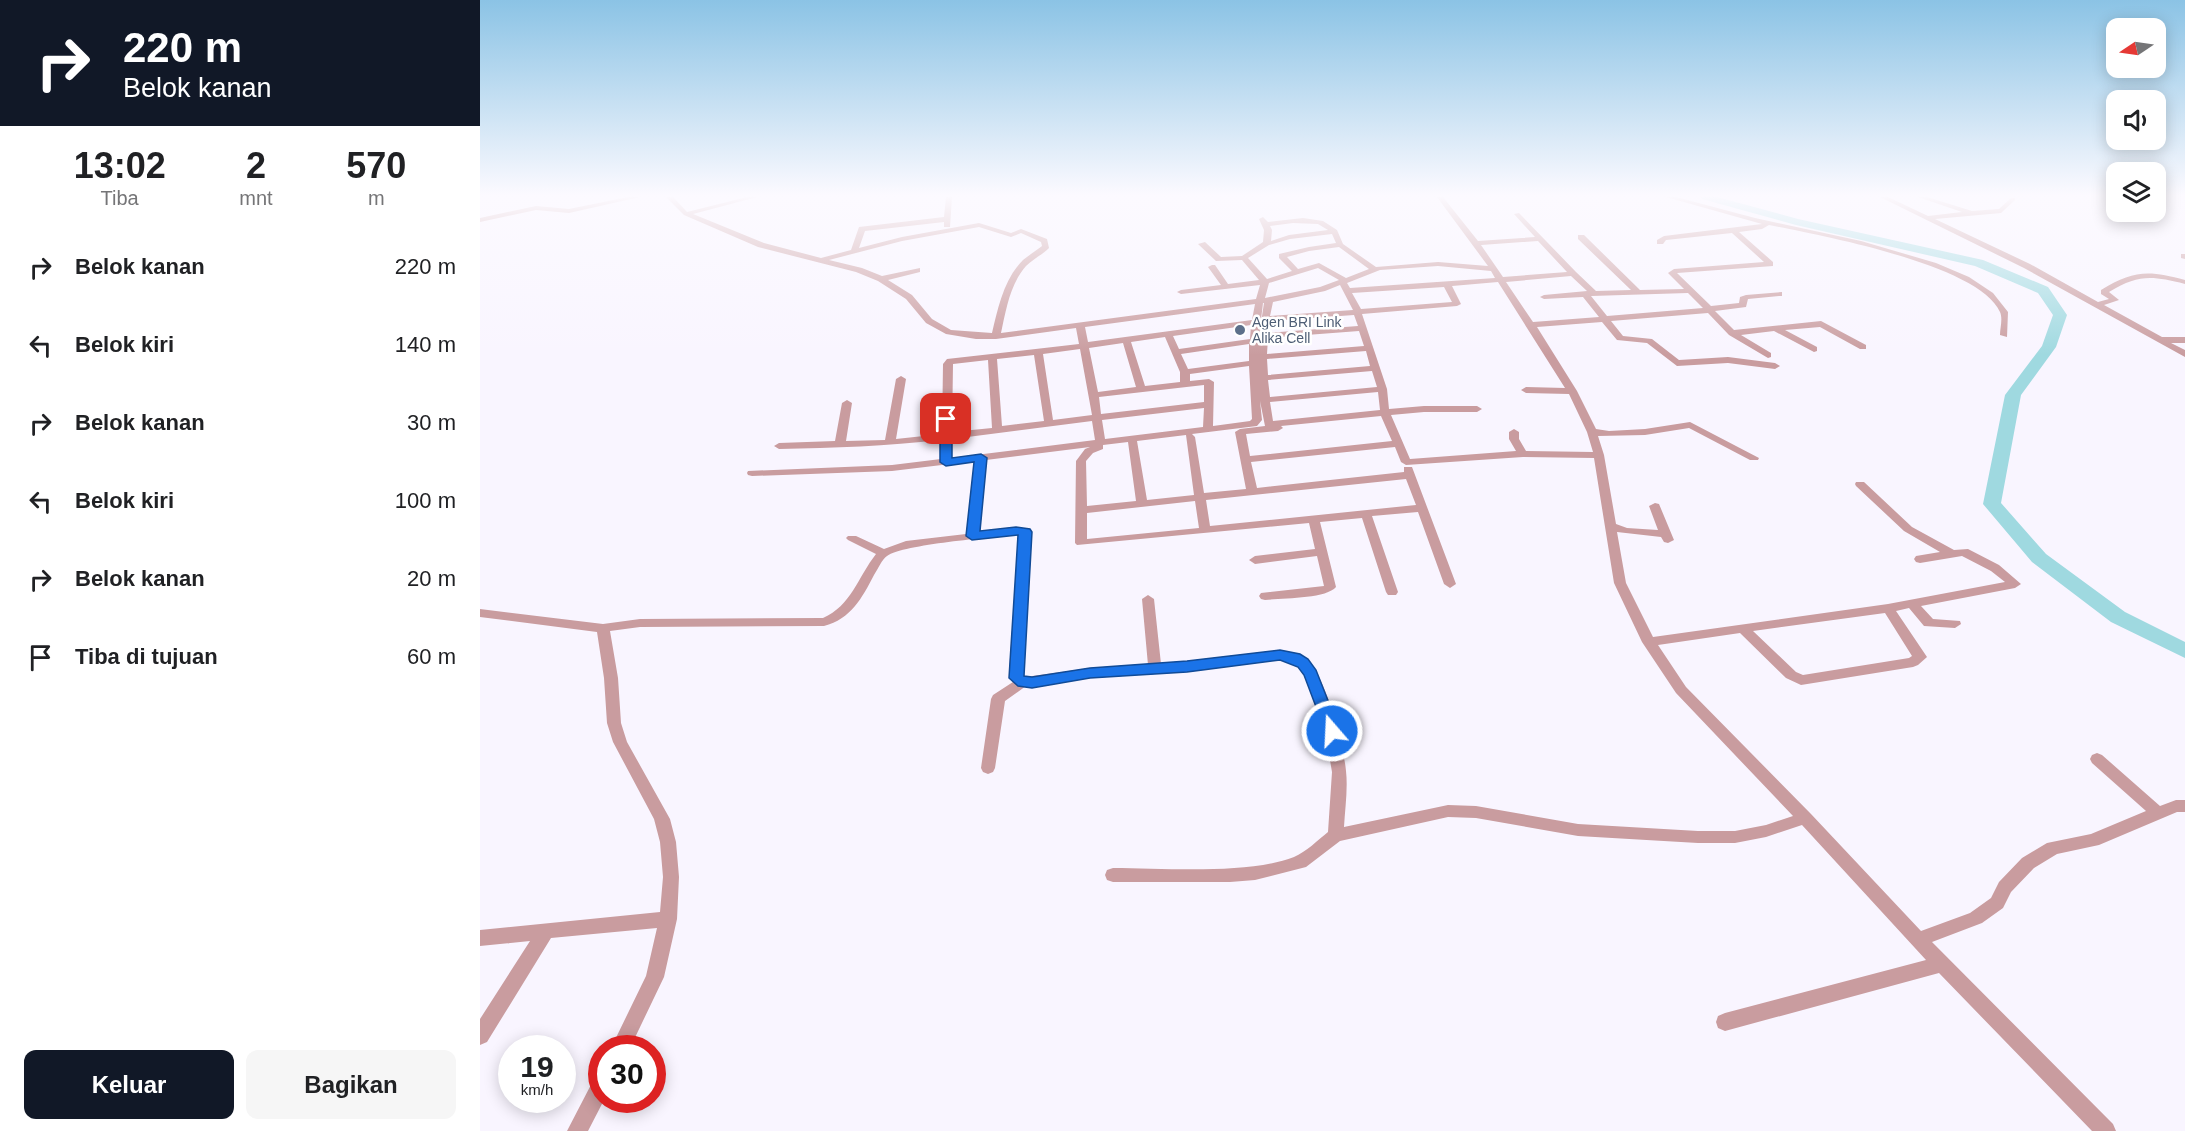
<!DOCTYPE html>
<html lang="id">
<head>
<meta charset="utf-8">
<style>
  body { margin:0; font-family:Helvetica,sans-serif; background:#f6f6f6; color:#202124; height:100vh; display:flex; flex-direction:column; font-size:22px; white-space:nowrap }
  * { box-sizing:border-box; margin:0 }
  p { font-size:20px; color:#757577 }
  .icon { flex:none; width:33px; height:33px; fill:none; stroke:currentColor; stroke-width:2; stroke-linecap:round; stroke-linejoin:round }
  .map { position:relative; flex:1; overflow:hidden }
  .drawer { display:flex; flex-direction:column; background:#fff; width:480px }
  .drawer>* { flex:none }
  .top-card { background:#111827; color:#fff; overflow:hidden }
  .needle { width:39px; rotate:257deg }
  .buttons { position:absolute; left:1626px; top:18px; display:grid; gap:12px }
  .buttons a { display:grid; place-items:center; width:60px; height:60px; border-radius:12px; background:#fff; box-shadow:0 3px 15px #0003; font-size:30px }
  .speed { position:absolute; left:18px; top:1035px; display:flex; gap:12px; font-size:30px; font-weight:700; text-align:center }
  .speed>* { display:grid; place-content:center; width:78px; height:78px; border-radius:50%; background:#fff; box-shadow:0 3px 15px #0003; line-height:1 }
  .speed small { font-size:15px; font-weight:400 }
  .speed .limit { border:9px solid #d22; background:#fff; color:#111 }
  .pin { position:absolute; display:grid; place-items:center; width:51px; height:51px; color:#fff; margin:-26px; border-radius:12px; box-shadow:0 3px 9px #0006 }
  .me { position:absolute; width:66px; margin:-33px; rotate:341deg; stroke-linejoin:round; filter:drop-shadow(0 0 4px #0008) }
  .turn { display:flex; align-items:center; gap:21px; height:126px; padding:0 24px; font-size:27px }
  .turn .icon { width:78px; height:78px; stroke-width:2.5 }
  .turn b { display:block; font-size:42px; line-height:51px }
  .eta { display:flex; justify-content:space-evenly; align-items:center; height:102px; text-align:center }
  .eta b { font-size:36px; font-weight:700; line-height:42px }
  .action { display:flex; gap:12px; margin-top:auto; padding:12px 24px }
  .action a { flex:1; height:69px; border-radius:12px; background:#111827; color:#fff; font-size:24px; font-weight:700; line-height:69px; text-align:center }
  .action a+a { background:#f6f6f6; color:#202124 }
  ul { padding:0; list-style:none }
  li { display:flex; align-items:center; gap:18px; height:78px; padding:0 24px }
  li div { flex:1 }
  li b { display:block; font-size:22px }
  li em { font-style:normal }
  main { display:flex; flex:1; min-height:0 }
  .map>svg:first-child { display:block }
</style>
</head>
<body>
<main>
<section class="drawer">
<div class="top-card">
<div class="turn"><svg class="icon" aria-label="right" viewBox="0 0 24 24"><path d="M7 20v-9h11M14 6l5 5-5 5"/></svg><div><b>220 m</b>Belok kanan</div></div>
</div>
<div class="eta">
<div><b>13:02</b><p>Tiba</p></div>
<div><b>2</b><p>mnt</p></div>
<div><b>570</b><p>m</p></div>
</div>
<ul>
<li><svg class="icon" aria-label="right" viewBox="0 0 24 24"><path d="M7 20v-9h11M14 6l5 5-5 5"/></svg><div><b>Belok kanan</b></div><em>220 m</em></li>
<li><svg class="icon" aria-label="left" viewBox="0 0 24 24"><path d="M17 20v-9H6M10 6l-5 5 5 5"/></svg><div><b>Belok kiri</b></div><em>140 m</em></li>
<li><svg class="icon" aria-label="right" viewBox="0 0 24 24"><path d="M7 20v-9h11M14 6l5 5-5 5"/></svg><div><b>Belok kanan</b></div><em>30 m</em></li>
<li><svg class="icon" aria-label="left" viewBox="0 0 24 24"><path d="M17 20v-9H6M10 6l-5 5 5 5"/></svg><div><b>Belok kiri</b></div><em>100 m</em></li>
<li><svg class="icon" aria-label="right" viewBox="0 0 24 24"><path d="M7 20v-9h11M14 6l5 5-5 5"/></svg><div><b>Belok kanan</b></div><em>20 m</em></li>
<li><svg class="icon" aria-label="arrive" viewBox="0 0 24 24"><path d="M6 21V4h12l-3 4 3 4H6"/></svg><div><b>Tiba di tujuan</b></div><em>60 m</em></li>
</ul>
<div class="action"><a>Keluar</a><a>Bagikan</a></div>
</section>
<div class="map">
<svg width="1705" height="1131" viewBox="0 0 1705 1131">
  <rect width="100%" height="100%" fill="#f9f5ff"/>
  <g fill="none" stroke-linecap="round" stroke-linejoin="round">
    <path fill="#9fd9e0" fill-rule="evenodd" d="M 1221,197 L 1237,197 L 1318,219 L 1503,260 L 1568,287 L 1587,315 L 1576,347 L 1541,395 L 1521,503 L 1566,554 L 1645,612 L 1705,642 L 1705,658 L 1631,622 L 1552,562 L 1503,504 L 1525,395 L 1562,346 L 1573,315 L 1558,293 L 1495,266 L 1316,225 L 1222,199 Z"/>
    <g fill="#c99c9f" fill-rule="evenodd">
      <path d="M 148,197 L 160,197 L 89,213 L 56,210 L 0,222 L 0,218 L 56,206 L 89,209 Z"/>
      <path d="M 186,197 L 193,197 L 207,212 L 267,197 L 277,197 L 213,214 L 284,243 L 341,258 L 371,250 L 379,227 L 464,217 L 466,197 L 472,197 L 470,227 L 464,227 L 464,222 L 385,231 L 379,248 L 422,237 L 499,223 L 531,233 L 541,229 L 567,239 L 569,248 C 562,255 553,259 546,266 C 530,284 526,310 521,333 L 776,299 L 780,285 L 701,294 L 697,292 L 701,290 L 741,285 L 728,267 L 732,265 L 735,265 L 748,284 L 779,280 L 762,260 L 736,261 L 718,244 L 725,242 L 741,257 L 762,256 L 783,242 L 784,230 L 779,219 L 783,217 L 788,222 L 823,218 L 843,221 L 857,230 L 863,244 L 896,267 L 958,262 L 1008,266 L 957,197 L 963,197 L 998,241 L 1055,237 L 1034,214 L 1039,213 L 1096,272 L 1116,291 L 1151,290 L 1098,239 L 1098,235 L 1104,235 L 1160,290 L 1204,289 L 1188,273 L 1194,269 L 1284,262 L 1252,233 L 1186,240 L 1183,244 L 1177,244 L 1177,240 L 1184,236 L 1282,224 L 1186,197 L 1196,197 L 1275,218 L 1381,241 L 1456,263 L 1489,277 L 1513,293 L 1528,312 L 1527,337 L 1520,335 C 1520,328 1523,319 1520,312 C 1499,264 1338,235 1289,225 L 1282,229 L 1259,232 L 1293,262 L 1293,266 L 1197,273 L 1231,306 L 1259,303 L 1260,297 L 1266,295 L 1302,292 L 1302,296 L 1299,296 L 1268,299 L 1266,307 L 1235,311 L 1254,330 L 1341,321 L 1386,345 L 1386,349 L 1380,349 L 1340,327 L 1305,330 L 1337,347 L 1337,351 L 1334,352 L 1294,331 L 1261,335 L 1291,353 L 1291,357 L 1288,358 L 1249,335 L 1228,313 L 1131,321 L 1143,336 L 1172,339 L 1199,360 L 1248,357 L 1295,363 L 1300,366 L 1295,369 L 1248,363 L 1197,366 L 1167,343 L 1137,340 L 1122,322 L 1057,327 L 1097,391 L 1116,429 L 1129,431 L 1165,429 L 1210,422 L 1279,458 L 1278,460 L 1270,460 L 1209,428 L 1165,435 L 1118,436 L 1124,455 L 1136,524 L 1147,528 L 1178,530 L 1169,506 L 1175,503 L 1179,504 L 1194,540 L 1188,543 L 1184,542 L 1181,537 L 1137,532 L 1146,583 L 1173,637 L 1408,604 L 1525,582 L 1511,571 L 1482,556 L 1440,563 L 1436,562 L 1434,559 L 1436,556 L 1460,552 L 1424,531 L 1376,486 L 1375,484 L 1376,482 L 1384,482 L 1432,527 L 1474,550 L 1488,549 L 1519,565 L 1541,584 L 1535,588 L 1441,606 L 1453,619 L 1480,621 L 1481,624 L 1475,628 L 1444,626 L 1429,608 L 1416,611 L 1447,657 L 1438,665 L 1433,667 L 1321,685 L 1306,678 L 1260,633 L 1178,645 L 1206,687 L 1331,814 L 1441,931 L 1490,913 L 1511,898 L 1519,882 L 1542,858 L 1567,843 L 1611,834 L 1666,811 L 1612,763 L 1610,759 L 1612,755 L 1617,753 L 1622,755 L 1680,806 L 1696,800 L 1705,800 L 1705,812 L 1697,812 L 1619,845 L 1577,854 L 1554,868 L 1531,892 L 1523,908 L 1502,923 L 1452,942 L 1633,1124 L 1636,1131 L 1612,1131 L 1459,973 L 1245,1031 L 1238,1028 L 1236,1022 L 1238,1016 L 1245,1013 L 1446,960 L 1322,825 L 1286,837 L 1255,843 L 1218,843 L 1098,836 L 996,818 L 968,817 L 860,841 L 826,867 L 775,880 L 750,882 L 633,882 L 627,880 L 625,875 L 627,870 L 633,868 C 685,868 767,875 814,857 C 826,852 838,840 848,832 L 852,772 L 845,731 L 825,675 L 818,666 L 810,662 L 800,660 L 786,661 L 707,672 L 610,678 L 546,686 L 525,701 L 515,768 L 513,772 L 508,774 L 503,772 L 501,768 L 511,699 L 513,695 L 533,682 L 529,671 L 539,535 L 536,534 C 511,538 424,544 407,556 C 402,559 398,569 394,575 C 382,598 371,619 344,626 L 160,627 L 130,631 L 138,678 L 141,723 L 147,742 L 190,819 L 196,842 L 199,877 L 197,919 L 184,977 L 150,1048 L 131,1048 L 166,976 L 177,928 L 71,938 L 7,1042 L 0,1045 L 0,1019 L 50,941 L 0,946 L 0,930 L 180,912 L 183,877 L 180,842 L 174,819 L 133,742 L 127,723 L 124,678 L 117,632 L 0,617 L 0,609 L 123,624 L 160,619 L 343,618 C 371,606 378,577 396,554 L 368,540 L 366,538 L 368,536 L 376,536 L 404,549 L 426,541 L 486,534 L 495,461 L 412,471 L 272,476 L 268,475 L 267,473 L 268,471 L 412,465 L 461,459 L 461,440 C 407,446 354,448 299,449 L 294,446 L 299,443 L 355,441 L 362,403 L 367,400 L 372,403 L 366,441 L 405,440 L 416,379 L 421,376 L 426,379 L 416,439 L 462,434 L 463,364 L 467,359 L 599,344 L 596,328 L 516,339 L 496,339 L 466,334 L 446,323 L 426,299 L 398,281 L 376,272 L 278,247 L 204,215 ZM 813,223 L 838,224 L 848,230 L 809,235 L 791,241 L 792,230 L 790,226 ZM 499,227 L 531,237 L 541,233 L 561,242 L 562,246 C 556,251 549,255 543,260 C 524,279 518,308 512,333 L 471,330 L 452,319 L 432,295 L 408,280 L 440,272 L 440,268 L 402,276 L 382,268 L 349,260 L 422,241 ZM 852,234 L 856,243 L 829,247 L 799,254 L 799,258 L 812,271 L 787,279 L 768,258 L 789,245 L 810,239 ZM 1058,241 L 1087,272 L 1023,277 L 1001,245 ZM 859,247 L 889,269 L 866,278 L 839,263 L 818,269 L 807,257 L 829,251 ZM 958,266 L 1011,271 L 1015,278 L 870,288 L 867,283 L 900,270 ZM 838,268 L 859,280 L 840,287 L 785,298 L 789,283 ZM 1091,276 L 1107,291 L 1064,295 L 1060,297 L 1064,299 L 1103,297 L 1119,317 L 1053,322 L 1026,282 ZM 1018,282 L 1085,388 L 1046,387 L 1041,390 L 1046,393 L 1089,394 L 1107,432 L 1113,452 L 1046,451 L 1039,439 L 1039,432 L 1034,429 L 1029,432 L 1029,439 L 1036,451 L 930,459 L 911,415 L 944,412 L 997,412 L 1002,409 L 997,406 L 944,406 L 909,409 L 907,389 L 882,314 L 977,306 L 981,304 L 972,286 ZM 860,285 L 873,310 L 790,316 L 793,302 L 845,291 ZM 964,287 L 972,302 L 881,309 L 872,293 ZM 1208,293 L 1223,308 L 1127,316 L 1111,296 ZM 783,303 L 784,303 L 779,336 ZM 775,304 L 772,320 L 608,342 L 605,327 ZM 874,315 L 878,326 L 788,333 L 790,321 ZM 771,325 L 770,339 L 699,349 L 693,336 ZM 879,331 L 884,346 L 787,354 L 788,338 ZM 685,337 L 700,372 L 700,382 L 665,386 L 651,342 ZM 643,343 L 656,387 L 618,392 L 609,348 ZM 769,344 L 769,361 L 708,369 L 701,354 ZM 600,349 L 612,415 L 573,420 L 563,354 ZM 886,351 L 890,366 L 788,375 L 787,359 ZM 554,355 L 564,421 L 522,426 L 517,359 ZM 508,360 L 512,428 L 472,432 L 473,364 ZM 769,366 L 772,419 L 770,421 L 733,426 L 734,382 L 729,379 L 710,381 L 710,374 ZM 892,371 L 897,387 L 790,397 L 788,380 ZM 724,385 L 724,402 L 621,414 L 619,397 ZM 898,392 L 900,410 L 793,421 L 790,402 ZM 780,401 L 785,426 L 760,429 L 755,432 L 766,489 L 724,493 L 715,437 L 712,434 L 777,426 L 782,420 ZM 724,408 L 723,427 L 625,439 L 622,420 ZM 901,416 L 912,441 L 770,456 L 766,434 L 798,431 L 803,428 L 801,426 ZM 612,421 L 615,440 L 471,458 L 472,439 ZM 706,435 L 714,495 L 667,500 L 657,441 ZM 648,442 L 656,501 L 607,506 L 606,461 L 613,453 L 623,449 L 623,445 ZM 610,447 L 605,449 L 596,461 L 595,543 L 597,545 L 829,523 L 835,549 L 775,556 L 769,560 L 775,564 L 837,556 L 844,586 L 781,593 L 779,596 L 781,599 L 785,600 C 802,598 846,599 856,587 L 840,522 L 882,518 L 906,592 L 908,595 L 916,595 L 918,592 L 892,516 L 938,512 L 964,584 L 970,588 L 976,584 L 932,467 L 924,467 L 924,472 L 777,488 L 771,462 L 915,447 L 921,462 L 926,465 L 1043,457 L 1114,458 L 1134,583 L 1162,642 L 1196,693 L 1313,816 L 1286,825 L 1255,831 L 1218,831 L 1098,824 L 996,806 L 968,805 L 864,827 C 865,809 868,789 866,771 C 864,747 845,673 826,659 C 819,653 809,652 800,650 L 681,664 L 674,599 L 668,595 L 662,599 L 668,665 L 610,668 L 545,677 L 543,671 L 551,532 L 549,530 L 536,528 L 498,532 L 506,460 ZM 926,479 L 936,505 L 730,526 L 726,500 ZM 715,501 L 719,528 L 607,539 L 607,513 ZM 1405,613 L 1432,656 L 1429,658 L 1323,675 L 1316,672 L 1273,631 Z"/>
      <path d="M 1400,197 L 1408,197 L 1448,216 L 1482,212 L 1438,197 L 1447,197 L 1492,211 L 1519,209 L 1531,198 L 1535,198 L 1535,200 L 1521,213 L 1455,219 L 1550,264 L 1618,302 L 1629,299 L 1621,294 L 1621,290 C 1653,270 1669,270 1705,280 L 1705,284 C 1672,276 1659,274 1629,292 L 1639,300 L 1624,305 L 1682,337 L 1705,337 L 1705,343 L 1691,343 L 1705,350 L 1705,357 L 1544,268 Z"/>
      <path d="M 1701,254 L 1705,254 L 1705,259 L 1701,258 Z"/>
      <path d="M 122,1074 L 122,1100 L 124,1100 L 108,1131 L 87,1131 L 115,1077 Z"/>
    </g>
  </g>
  <linearGradient id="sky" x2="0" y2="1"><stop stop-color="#8bc3e5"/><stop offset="0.55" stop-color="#fcfaff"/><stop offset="1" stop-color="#fcfaff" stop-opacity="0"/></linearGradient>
  <rect width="1705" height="355" fill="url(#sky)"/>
  <path fill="#1a73e8" stroke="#114b97" stroke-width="1.5" d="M 466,415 L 472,419 L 472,458 L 501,454 L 507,458 L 500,531 L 536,527 L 550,529 L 552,532 L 544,676 L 552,677 L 610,668 L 707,661 L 800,650 L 820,654 L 828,659 L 836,670 L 860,731 L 858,736 L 847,736 L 824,675 L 818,667 L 800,660 L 707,672 L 610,678 L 552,688 L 538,686 L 529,678 L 538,535 L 492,540 L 486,536 L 494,462 L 466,466 L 460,462 L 460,419 Z"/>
  <circle fill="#5c6f8a" stroke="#fff" stroke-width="2" cx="760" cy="330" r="6"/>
  <g text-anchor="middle" stroke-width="5" stroke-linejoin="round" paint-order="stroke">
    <g font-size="14" fill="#4e5e75" stroke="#fff" text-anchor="start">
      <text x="772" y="327">Agen BRI Link<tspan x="772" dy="16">Alika Cell</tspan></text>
    </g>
  </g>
</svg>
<div class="buttons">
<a><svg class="needle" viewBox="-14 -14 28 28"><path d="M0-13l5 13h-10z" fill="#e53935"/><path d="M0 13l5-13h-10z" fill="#757577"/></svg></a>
<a><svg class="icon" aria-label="sound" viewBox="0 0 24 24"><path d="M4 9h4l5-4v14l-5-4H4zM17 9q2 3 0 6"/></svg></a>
<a><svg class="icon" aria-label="layers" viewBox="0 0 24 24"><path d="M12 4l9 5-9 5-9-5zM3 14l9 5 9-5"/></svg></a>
</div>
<div class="speed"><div>19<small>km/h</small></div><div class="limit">30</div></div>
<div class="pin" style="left:466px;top:419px;background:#d93025"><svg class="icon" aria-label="arrive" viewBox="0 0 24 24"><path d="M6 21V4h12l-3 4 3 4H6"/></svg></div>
<svg class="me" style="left:852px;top:731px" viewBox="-20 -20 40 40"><circle r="17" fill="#1a73e8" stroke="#fff" stroke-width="3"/><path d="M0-11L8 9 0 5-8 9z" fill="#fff"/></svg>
</div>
</main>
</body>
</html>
